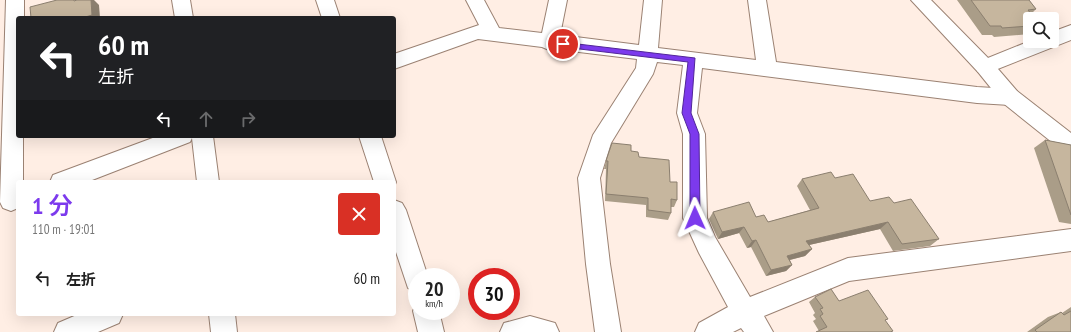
<!DOCTYPE html>
<html lang="ja">
<head>
<meta charset="utf-8">
<style>
  body { margin:0; font-family:"PT Sans Narrow","Noto Sans JP",sans-serif; background:#f2f2f2; color:#222; height:100vh; display:flex; flex-direction:column; font-size:15px; white-space:nowrap }
  * { box-sizing:border-box; margin:0 }
  p { font-size:13px; color:#767676 }
  .icon { flex:none; width:22px; height:22px; fill:none; stroke:currentColor; stroke-width:2; stroke-linecap:round; stroke-linejoin:round }
  .map { position:relative; flex:1; overflow:hidden }
  .drawer { position:absolute; left:16px; top:180px; width:380px; height:136px; display:flex; flex-direction:column; background:#fff; border-radius:4px; box-shadow:0 4px 16px #0002 }
  .drawer>* { flex:none }
  .top-card { position:absolute; left:16px; top:16px; width:380px; height:122px; border-radius:4px; box-shadow:0 4px 16px #0002; background:#202124; color:#fff; overflow:hidden }
  .controls { position:absolute; left:1023px; top:12px; display:grid; gap:8px }
  .controls a { display:grid; place-items:center; width:36px; height:36px; border-radius:4px; background:#fff; box-shadow:0 4px 16px #0002; font-size:20px }
  .speed { position:absolute; left:408px; top:268px; display:flex; gap:8px; font-size:20px; font-weight:700; text-align:center }
  .speed>* { display:grid; place-content:center; width:52px; height:52px; border-radius:50%; background:#fff; box-shadow:0 4px 16px #0002; line-height:1 }
  .speed small { font-size:10px; font-weight:400 }
  .speed .limit { border:6px solid #d22; background:#fff; color:#111 }
  .pin { position:absolute; display:grid; place-items:center; width:34px; height:34px; color:#fff; margin:-17px; border:2px solid #fff; border-radius:50%; box-shadow:0 1px 4px #0007 }
  .me { position:absolute; width:44px; margin:-22px; rotate:359deg; stroke-linejoin:round; filter:drop-shadow(0 0 3px #0008) }
  .turn { display:flex; align-items:center; gap:14px; height:84px; padding:0 16px; font-size:18px }
  .turn .icon { width:52px; height:52px; stroke-width:2.5 }
  .turn b { display:block; font-size:28px; line-height:34px }
  .lanes { display:flex; align-items:center; height:38px; padding:0 16px; background:#0003; justify-content:center; gap:20px; direction:ltr }
  .lanes .off { opacity:.35 }
  .round { display:grid; place-items:center; flex:none; width:42px; height:42px; border-radius:4px; background:#f2f2f2 }
  .summary { display:flex; align-items:center; justify-content:space-between; height:68px; padding:0 16px }
  h1 { font-size:24px; font-weight:600; line-height:30px; color:#7c3aed }
  ul { padding:0; list-style:none }
  li { display:flex; align-items:center; gap:12px; height:60px; padding:0 16px }
  li div { flex:1 }
  li b { display:block; font-size:15px }
  li em { font-style:normal }
  .map>svg:first-child { display:block }
</style>
</head>
<body>
<div class="map">
<svg width="1071" height="332" viewBox="0 0 1071 332">
  <rect width="100%" height="100%" fill="#ffeee4"/>
  <g fill="none" stroke-linecap="round" stroke-linejoin="round">
    <g stroke="#9b8273" stroke-width="2">
      <g id="minor">
        <path d="M 6,0 L 24,0 L 24,18 L 18,18 L 18,136 L 23,136 L 23,182 L 18,182 L 18,208 L 11,211 L 3,208 L 0,202 Z"/>
        <path d="M 172,0 L 190,0 L 193,18 L 175,18 Z"/>
        <path d="M 466,0 L 484,0 L 499,28 L 542,33 L 549,0 L 567,0 L 560,35 L 639,45 L 644,0 L 662,0 L 658,48 L 756,60 L 748,0 L 766,0 L 776,62 L 977,87 L 1010,89 L 1017,91 L 1020,97 L 1017,103 L 1010,105 L 977,103 L 702,68 L 697,113 L 705,134 L 707,218 L 715,237 L 750,297 L 848,258 L 1071,229 L 1071,251 L 849,281 L 764,316 L 773,332 L 744,332 L 741,328 L 733,332 L 695,332 L 699,323 L 728,307 L 699,253 L 683,218 L 683,134 L 677,113 L 683,65 L 657,62 L 653,74 L 611,143 L 600,178 L 610,264 L 621,332 L 595,332 L 586,264 L 578,178 L 593,135 L 636,68 L 637,59 L 554,49 L 549,50 L 542,47 L 478,39 L 394,69 L 394,54 L 479,25 Z"/>
        <path d="M 1071,25 L 1071,40 L 985,74 L 978,72 L 975,67 L 978,62 L 1030,41 L 1052,41 L 1052,32 Z"/>
        <path d="M 158,136 L 213,136 L 219,182 L 197,182 L 192,138 L 190,142 L 87,182 L 50,182 L 53,175 Z"/>
        <path d="M 79,314 L 123,314 L 119,323 L 98,332 L 54,332 L 58,323 Z"/>
        <path d="M 209,314 L 235,314 L 237,332 L 211,332 Z"/>
        <path d="M 530,316 L 555,323 L 559,332 L 500,332 L 504,323 Z"/>
      </g>
    </g>
    <g stroke="#9b8273" stroke-width="2">
      <g id="tertiary">
        <path d="M 316,0 L 334,0 L 340,18 L 322,18 Z"/>
        <path d="M 911,0 L 931,0 L 992,62 L 1017,91 L 1071,133 L 1071,154 L 1063,151 L 1003,103 L 978,72 Z"/>
        <path d="M 359,136 L 381,136 L 396,182 L 394,187 L 394,182 L 374,182 Z"/>
        <path d="M 394,200 L 402,203 L 406,210 L 428,277 L 417,277 L 417,292 L 408,288 L 394,246 Z"/>
        <path d="M 417,302 L 417,311 L 439,311 L 444,332 L 418,332 L 413,311 Z"/>
      </g>
    </g>
    <use href="#minor" fill="#fff" fill-rule="evenodd"/>
    <use href="#tertiary" fill="#fff" fill-rule="evenodd"/>
  </g>
  <g fill="#aa9d88">
    <path d="M 957,0 L 1029,0 L 1036,9 L 1031,14 L 1030,19 L 1030,34 L 994,37 L 992,35 L 982,35 Z"/>
    <path d="M 1045,140 L 1071,145 L 1071,224 L 1059,222 L 1034,148 Z"/>
    <path d="M 631,151 L 670,182 L 677,200 L 674,207 L 671,207 L 671,213 L 668,220 L 646,217 L 646,205 L 605,201 L 606,169 L 604,169 L 606,161 Z"/>
    <path d="M 835,178 L 870,201 L 894,203 L 939,239 L 930,246 L 893,251 L 880,229 L 809,245 L 812,249 L 805,256 L 790,260 L 792,265 L 786,271 L 766,276 L 751,247 L 747,248 L 739,233 L 718,239 L 709,219 L 713,212 L 756,217 L 768,222 L 810,210 L 797,186 L 802,179 Z"/>
    <path d="M 815,297 L 839,301 L 888,319 L 819,331 L 813,321 L 816,319 L 813,315 L 815,313 L 809,302 Z"/>
    <path d="M 1071,307 L 1071,332 L 1027,332 L 1048,317 L 1061,312 L 1062,313 Z"/>
  </g>
  <g fill="#8b7f6f">
    <path d="M 91,0 L 94,0 L 99,5 L 100,18 L 82,18 Z"/>
    <path d="M 888,222 L 880,229 L 800,247 L 806,241 Z"/>
    <path d="M 744,227 L 739,233 L 718,239 L 722,232 Z"/>
    <path d="M 756,240 L 751,247 L 747,248 L 752,241 Z"/>
    <path d="M 812,249 L 805,256 L 781,262 L 787,256 Z"/>
    <path d="M 792,265 L 786,271 L 766,276 L 771,270 Z"/>
  </g>
  <g fill="#c6b69e" stroke="#8b7f6f">
    <path d="M 57,0 L 74,0 L 74,1 L 77,0 L 91,0 L 92,15 L 82,18 L 69,18 L 69,17 L 65,18 L 31,18 L 30,7 Z"/>
    <path d="M 971,0 L 1029,0 L 1036,9 L 1028,10 L 1035,19 L 1030,19 L 1030,26 L 1002,28 L 1001,26 L 990,26 Z"/>
    <path d="M 1045,140 L 1071,145 L 1071,215 Z"/>
    <path d="M 612,143 L 631,145 L 631,151 L 638,152 L 639,157 L 669,160 L 670,182 L 677,182 L 677,200 L 671,199 L 671,213 L 648,210 L 648,198 L 606,194 L 608,161 L 606,161 Z"/>
    <path d="M 831,172 L 835,178 L 853,174 L 870,201 L 889,197 L 894,203 L 911,199 L 939,239 L 902,244 L 888,222 L 806,241 L 812,249 L 787,256 L 792,265 L 771,270 L 756,240 L 752,241 L 744,227 L 722,232 L 713,212 L 749,202 L 756,217 L 764,215 L 768,222 L 819,208 L 802,179 Z"/>
    <path d="M 831,289 L 839,301 L 868,290 L 888,319 L 885,320 L 893,331 L 890,332 L 816,332 L 827,327 L 820,316 L 823,314 L 820,309 L 823,308 L 815,297 Z"/>
    <path d="M 1071,311 L 1071,332 L 1037,332 L 1035,330 L 1061,312 L 1064,315 Z"/>
  </g>
  <path fill="#7c3aed" stroke="#51269a" d="M 561,42 L 695,58 L 691,113 L 699,134 L 700,218 L 699,221 L 692,221 L 690,218 L 690,134 L 682,113 L 688,62 L 563,47 L 559,44 Z"/>
</svg>
<div class="controls">
<a><svg class="icon" aria-label="search" viewBox="0 0 24 24"><circle cx="10" cy="10" r="6"/><path d="M15 15l6 6"/></svg></a>
</div>
<div class="speed"><div>20<small>km/h</small></div><div class="limit">30</div></div>
<div class="pin" style="left:563px;top:44px;background:#d93025"><svg class="icon" aria-label="arrive" viewBox="0 0 24 24"><path d="M6 21V4h12l-3 4 3 4H6"/></svg></div>
<svg class="me" style="left:695px;top:218px" viewBox="-20 -20 40 40"><path d="M0-17L14 15 0 8-14 15z" fill="#7c3aed" stroke="#fff" stroke-width="4"/></svg>
<div class="top-card">
<div class="turn"><svg class="icon" aria-label="left" viewBox="0 0 24 24"><path d="M17 20v-9H6M10 6l-5 5 5 5"/></svg><div><b>60 m</b>左折</div></div>
<div class="lanes"><svg class="icon" aria-label="left" viewBox="0 0 24 24"><path d="M17 20v-9H6M10 6l-5 5 5 5"/></svg><svg class="icon off" aria-label="ahead" viewBox="0 0 24 24"><path d="M12 20V5M6 11l6-6 6 6"/></svg><svg class="icon off" aria-label="right" viewBox="0 0 24 24"><path d="M7 20v-9h11M14 6l5 5-5 5"/></svg></div>
</div>
<section class="drawer">
<div class="summary"><div><h1>1 分</h1><p>110 m · 19:01</p></div><a class="round" style="background:#d93025;color:#fff"><svg class="icon" aria-label="close" viewBox="0 0 24 24"><path d="M6 6l12 12M18 6L6 18"/></svg></a></div>
<ul>
<li><svg class="icon" aria-label="left" viewBox="0 0 24 24"><path d="M17 20v-9H6M10 6l-5 5 5 5"/></svg><div><b>左折</b></div><em>60 m</em></li>
</ul>
</section>
</div>
</body>
</html>
